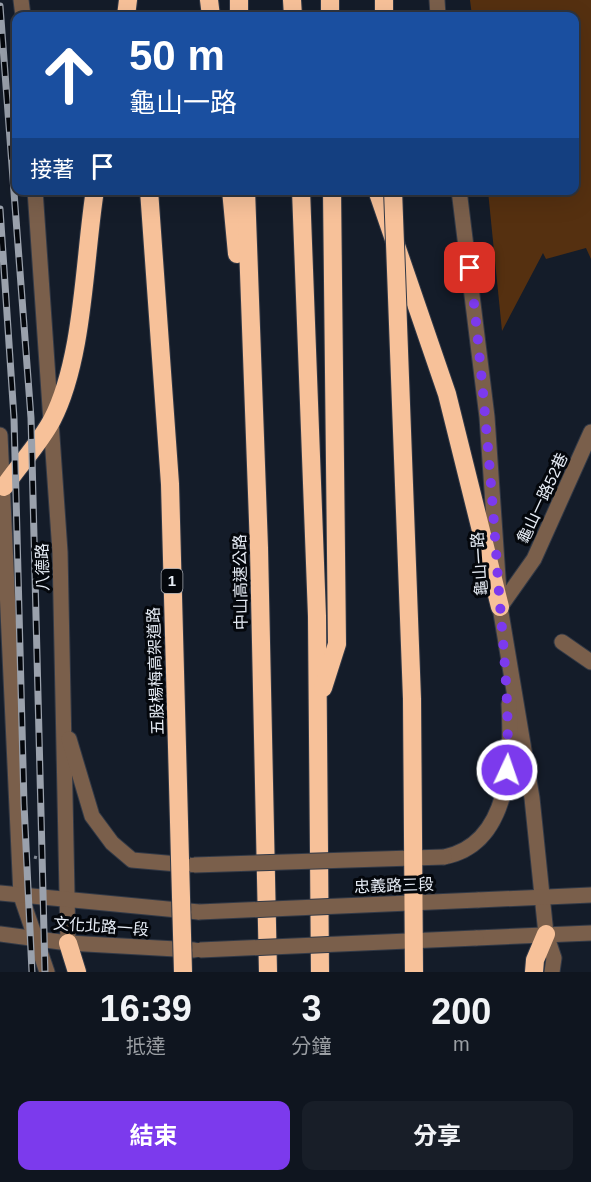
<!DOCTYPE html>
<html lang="zh-TW">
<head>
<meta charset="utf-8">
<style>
  body { margin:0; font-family:Helvetica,"Noto Sans TC",sans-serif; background:#181e28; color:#f1f3f6; height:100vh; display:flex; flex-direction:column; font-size:22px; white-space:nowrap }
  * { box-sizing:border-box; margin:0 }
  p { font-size:20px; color:#9b9fa4 }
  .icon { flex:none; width:33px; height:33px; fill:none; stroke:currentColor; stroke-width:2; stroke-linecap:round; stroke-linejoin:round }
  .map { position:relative; height:972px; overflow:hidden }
  .details { display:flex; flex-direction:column; background:#0f151f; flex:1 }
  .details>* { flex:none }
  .banner { position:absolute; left:12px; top:12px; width:567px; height:183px; border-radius:12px; box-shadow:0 6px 24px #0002,0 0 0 2px #2f343d; background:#1a4fa0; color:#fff; overflow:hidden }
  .pin { position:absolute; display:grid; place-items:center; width:51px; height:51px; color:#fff; margin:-26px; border-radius:12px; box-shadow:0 3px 9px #0006 }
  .me { position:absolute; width:66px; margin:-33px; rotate:3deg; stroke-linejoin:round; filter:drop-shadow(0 0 4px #0008) }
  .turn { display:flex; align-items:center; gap:21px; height:126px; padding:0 18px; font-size:27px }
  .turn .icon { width:78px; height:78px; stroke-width:2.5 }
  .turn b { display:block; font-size:42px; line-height:51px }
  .then { display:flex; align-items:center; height:57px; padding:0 18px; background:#0003; gap:12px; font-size:22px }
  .eta { display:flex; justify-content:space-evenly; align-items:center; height:102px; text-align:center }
  .eta b { font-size:36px; font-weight:700; line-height:42px }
  .action { display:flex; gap:12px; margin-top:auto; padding:12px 18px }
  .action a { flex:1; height:69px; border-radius:12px; background:#7c3aed; color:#fff; font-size:24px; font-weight:700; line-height:69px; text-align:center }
  .action a+a { background:#181e28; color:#f1f3f6 }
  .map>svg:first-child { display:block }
</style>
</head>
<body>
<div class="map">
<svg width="591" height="972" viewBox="0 0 591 972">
  <rect width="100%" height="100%" fill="#141c29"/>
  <path fill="#553010" d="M 470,0 L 591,0 L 591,259 L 586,248 L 546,259 L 543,253 L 502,331 L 488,191 L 574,190 L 574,16 L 472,16 Z"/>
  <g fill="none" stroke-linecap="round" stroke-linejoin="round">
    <g stroke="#323946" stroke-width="17">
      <g id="minor">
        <path d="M 500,607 L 534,559 L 591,432"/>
        <path d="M 562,642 L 591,662"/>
        <path d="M 546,934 L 554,958 L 552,972"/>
      </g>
    </g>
    <g stroke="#323946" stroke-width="17">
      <g id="tertiary">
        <path d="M 21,0 L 23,16"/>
        <path d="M 437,0 L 438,16"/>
        <path d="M 35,190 L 60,552 L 68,943"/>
        <path d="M 459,190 L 487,417 L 500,607 L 532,798 L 546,934"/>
        <path d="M 0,435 L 21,896 L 47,972"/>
        <path d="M 69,739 L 92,816 L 112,843 L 132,860 L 189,865"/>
        <path d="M 444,857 C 511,844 512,757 509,704"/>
        <path d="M 0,893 L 199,912"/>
        <path d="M 478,900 L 591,895"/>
        <path d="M 0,934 L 68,943 L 194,950"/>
        <path d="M 476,938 L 591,933"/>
      </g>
    </g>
    <g stroke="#323946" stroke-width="20">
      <g id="motorway">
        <path d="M 209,0 L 211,16"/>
        <path d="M 239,0 L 239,16"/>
        <path d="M 292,0 L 293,16"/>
        <path d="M 330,0 L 330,16"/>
        <path d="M 384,0 L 384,16"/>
        <path d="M 126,16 L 128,0"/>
        <path d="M 231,190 L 237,254"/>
        <path d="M 246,190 L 259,548 L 268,972"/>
        <path d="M 301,190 L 317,616 L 320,972"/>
        <path d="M 377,190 L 447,394 L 500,607"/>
        <path d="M 4,487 C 19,465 40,443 52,420 C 84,358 84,259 95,190"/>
        <path d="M 323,688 L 337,644 L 332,190"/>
        <path d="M 68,943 L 77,972"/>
        <path d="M 534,972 L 535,960 L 546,934"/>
      </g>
    </g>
    <path stroke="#838a95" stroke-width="3" stroke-dasharray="3 4.5" stroke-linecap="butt" d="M 34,857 L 45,860"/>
    <use href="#minor" stroke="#7a5f4b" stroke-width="15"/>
    <use href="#tertiary" stroke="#7a5f4b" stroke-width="15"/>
    <use href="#motorway" stroke="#f7c199" stroke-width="18"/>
    <g stroke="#9aa1ac" stroke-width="7">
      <g id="rail">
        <path d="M 0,6 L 31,418 L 45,972"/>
        <path d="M 0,209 L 14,418 L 24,804 L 32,972"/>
      </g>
    </g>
    <use href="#rail" stroke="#04070c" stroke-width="4.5" stroke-dasharray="14" stroke-linecap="butt"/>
    <g stroke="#323946" stroke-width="17" stroke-linecap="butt">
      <g id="tertiary-bridge">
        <path d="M 194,865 L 444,857"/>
        <path d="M 199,912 L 478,900"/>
        <path d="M 200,950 L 476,938"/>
      </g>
    </g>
    <g stroke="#323946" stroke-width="20" stroke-linecap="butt">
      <g id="motorway-bridge">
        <path d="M 149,190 L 170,484 L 183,972"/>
        <path d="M 393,190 L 412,699 L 414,972"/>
      </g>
    </g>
    <use href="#tertiary-bridge" stroke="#7a5f4b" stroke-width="15"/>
    <use href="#motorway-bridge" stroke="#f7c199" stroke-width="18"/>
  </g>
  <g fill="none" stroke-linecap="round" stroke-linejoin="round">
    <path stroke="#7c3aed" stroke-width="10" stroke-dasharray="0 18" d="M 470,268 C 482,372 491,476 498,580 C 503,644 510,706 507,770"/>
  </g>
  <g text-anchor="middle" stroke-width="6" stroke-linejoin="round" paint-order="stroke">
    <rect fill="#04070c" stroke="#a3a8b0" stroke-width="1.5" x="161.5" y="569" width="21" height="24" rx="4.5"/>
    <g font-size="15" font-weight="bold" fill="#e7edf6">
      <text x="172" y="586">1</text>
    </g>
    <g font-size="16" fill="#e7edf6" stroke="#04070c">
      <text transform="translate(542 498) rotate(-65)" y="6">龜山一路52巷</text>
      <text transform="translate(479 564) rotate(-94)" y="6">龜山一路</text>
      <text transform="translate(42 567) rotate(-91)" y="6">八德路</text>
      <text transform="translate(240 582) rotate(-91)" y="6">中山高速公路</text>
      <text transform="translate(155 671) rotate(-92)" y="6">五股楊梅高架道路</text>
      <text transform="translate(394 885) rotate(-2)" y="6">忠義路三段</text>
      <text transform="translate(101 926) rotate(4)" y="6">文化北路一段</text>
    </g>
  </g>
</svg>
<div class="pin" style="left:470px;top:268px;background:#d93025"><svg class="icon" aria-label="arrive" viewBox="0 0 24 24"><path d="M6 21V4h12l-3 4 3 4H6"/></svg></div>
<svg class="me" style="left:507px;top:770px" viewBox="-20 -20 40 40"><circle r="17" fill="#7c3aed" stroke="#fff" stroke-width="3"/><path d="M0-11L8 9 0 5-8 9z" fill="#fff"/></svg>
<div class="banner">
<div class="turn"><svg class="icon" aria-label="ahead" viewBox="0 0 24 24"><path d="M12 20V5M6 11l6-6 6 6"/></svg><div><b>50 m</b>龜山一路</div></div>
<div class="then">接著<svg class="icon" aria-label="arrive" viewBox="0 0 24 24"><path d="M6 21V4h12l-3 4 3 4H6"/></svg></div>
</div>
</div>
<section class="details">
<div class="eta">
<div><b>16:39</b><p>抵達</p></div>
<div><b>3</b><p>分鐘</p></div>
<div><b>200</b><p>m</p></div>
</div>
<div class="action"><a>結束</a><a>分享</a></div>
</section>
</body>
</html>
